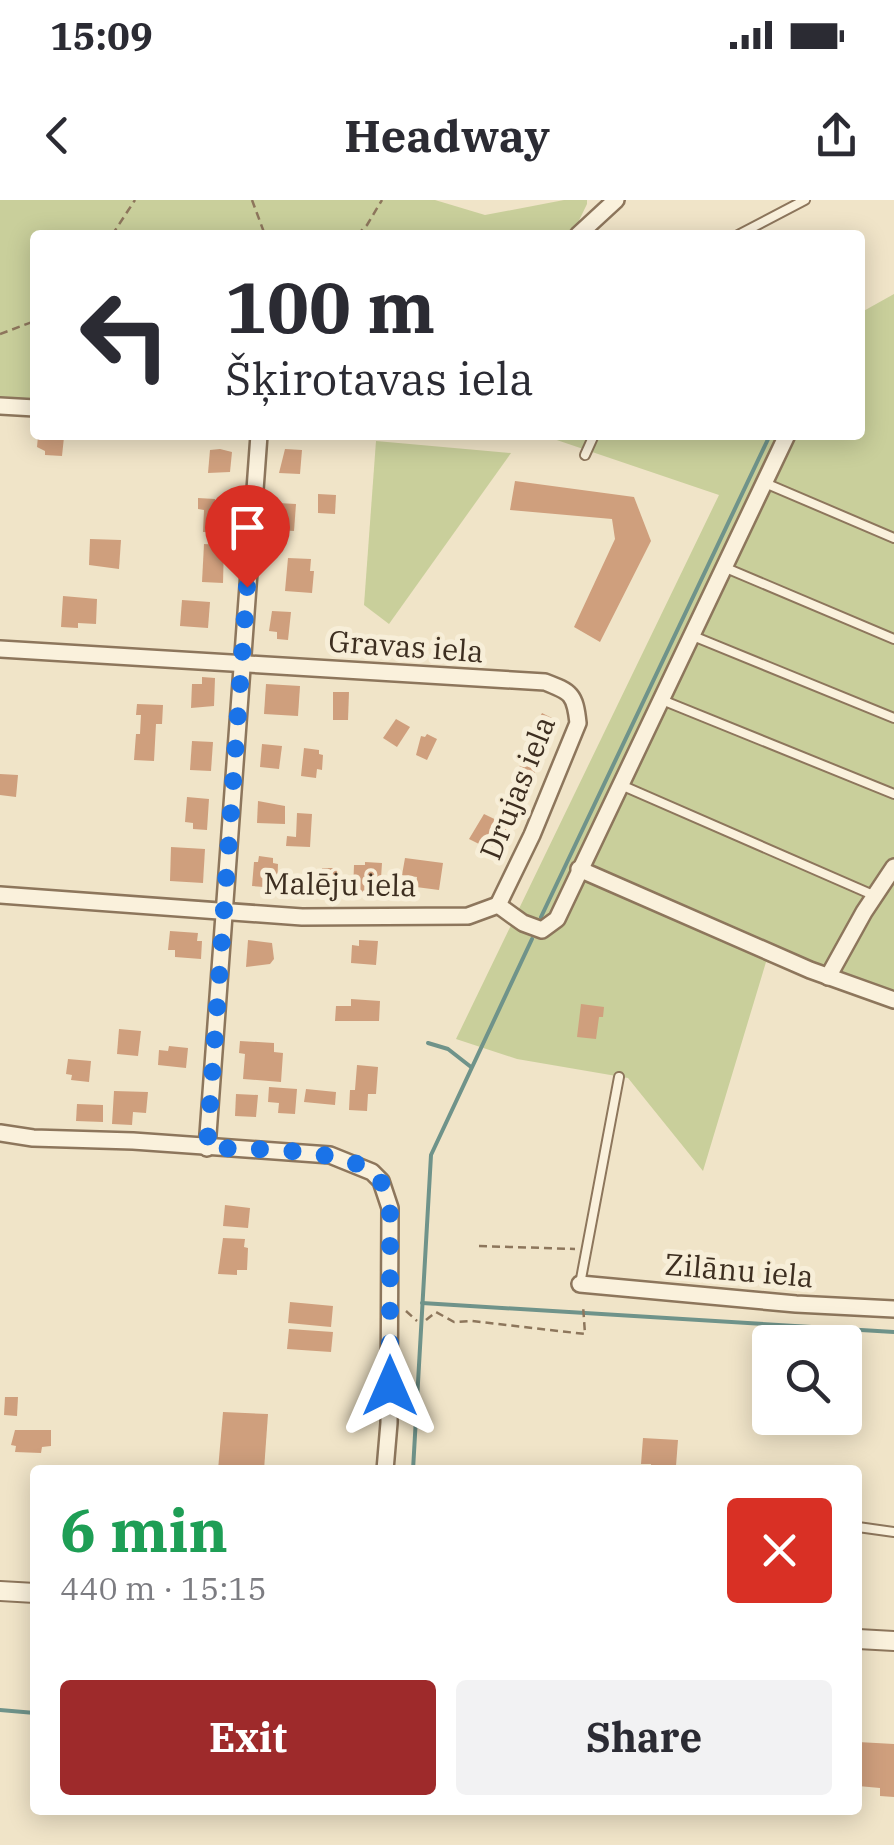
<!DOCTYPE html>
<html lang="en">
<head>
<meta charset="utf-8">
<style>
  body { margin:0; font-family:"IBM Plex Serif",serif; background:#f2f2f3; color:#2b2b33; height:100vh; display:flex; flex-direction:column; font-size:38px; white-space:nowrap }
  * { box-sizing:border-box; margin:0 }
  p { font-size:32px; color:#7c7c81 }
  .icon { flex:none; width:55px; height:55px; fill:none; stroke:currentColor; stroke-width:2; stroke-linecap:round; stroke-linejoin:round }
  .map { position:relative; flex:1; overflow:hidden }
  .sheet { position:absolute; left:30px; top:1265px; width:832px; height:350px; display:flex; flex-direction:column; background:#fff; border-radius:10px; box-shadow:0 5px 25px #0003 }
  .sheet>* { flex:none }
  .guide { position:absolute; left:30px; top:30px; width:835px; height:210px; border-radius:10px; box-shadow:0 5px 25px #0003; background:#fff; color:#2b2b33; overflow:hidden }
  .fabs { position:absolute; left:752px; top:1125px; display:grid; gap:20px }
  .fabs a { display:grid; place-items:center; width:110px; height:110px; border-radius:10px; background:#fff; box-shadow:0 5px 25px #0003; font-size:50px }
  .pin { position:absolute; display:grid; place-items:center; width:85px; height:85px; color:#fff; margin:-102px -42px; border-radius:50% 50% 50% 0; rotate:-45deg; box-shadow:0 0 10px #0007 }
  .pin .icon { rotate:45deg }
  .me { position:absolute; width:110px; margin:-55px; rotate:0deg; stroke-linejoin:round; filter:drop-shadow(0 0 8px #0008) }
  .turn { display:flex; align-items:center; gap:35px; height:210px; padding:0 30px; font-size:45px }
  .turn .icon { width:130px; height:130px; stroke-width:2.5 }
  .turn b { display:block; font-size:70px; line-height:85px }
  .round { display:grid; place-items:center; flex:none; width:105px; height:105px; border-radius:10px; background:#f2f2f3 }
  .overview { display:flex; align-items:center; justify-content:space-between; height:170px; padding:0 30px }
  h1 { font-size:60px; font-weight:700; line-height:75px; color:#1e9e55 }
  .button { display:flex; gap:20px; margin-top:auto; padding:20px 30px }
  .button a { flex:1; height:115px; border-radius:10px; background:#9e2a2b; color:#fff; font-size:40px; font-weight:700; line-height:115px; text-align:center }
  .button a+a { background:#f2f2f3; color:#2b2b33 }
  .status { display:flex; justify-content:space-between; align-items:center; height:70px; padding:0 50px; background:#fff; direction:ltr }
  .status svg { height:28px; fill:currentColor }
  header { display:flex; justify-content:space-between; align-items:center; height:130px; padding:0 30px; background:#fff; font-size:45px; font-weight:700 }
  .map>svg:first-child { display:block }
</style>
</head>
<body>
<div class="status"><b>15:09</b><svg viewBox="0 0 49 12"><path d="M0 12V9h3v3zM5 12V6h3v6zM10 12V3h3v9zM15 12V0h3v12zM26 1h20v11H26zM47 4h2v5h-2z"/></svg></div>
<header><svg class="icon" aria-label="back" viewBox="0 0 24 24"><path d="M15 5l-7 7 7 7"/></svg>Headway<svg class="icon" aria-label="share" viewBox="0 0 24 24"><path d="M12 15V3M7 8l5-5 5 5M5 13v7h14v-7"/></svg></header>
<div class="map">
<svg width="894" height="1645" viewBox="0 0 894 1645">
  <rect width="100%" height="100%" fill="#f0e4c8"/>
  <g fill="#c9cf9b">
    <path d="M 0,0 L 435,0 L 485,15 L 564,0 L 587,0 L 587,4 L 572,35 L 35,35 L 35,208 L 0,206 Z"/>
    <path d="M 894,94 L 894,794 L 766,762 L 703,971 L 628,878 L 517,859 L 456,839 L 719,295 L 542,235 L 860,235 L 860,113 Z"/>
    <path d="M 376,241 L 511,253 L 389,424 L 364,405 Z"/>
  </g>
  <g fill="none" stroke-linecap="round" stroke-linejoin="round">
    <g stroke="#6f938a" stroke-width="4">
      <path d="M 541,717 L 770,235"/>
      <path d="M 428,843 L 448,849 L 471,867"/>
      <path d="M 422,1103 L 894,1132"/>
      <path d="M 413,1270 L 431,955 L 532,739"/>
      <path d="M 0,1510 L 35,1513"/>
    </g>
  </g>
  <g fill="#cf9f7d">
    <path d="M 47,235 L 64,237 L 62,256 L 45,255 L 45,251 L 37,247 L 38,236 Z"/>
    <path d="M 220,249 L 232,252 L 230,272 L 208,273 L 210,250 Z"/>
    <path d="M 285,249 L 302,250 L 300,274 L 279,273 Z"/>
    <path d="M 515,281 L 634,297 L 651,341 L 600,442 L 574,427 L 615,339 L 612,319 L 510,310 Z"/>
    <path d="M 318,294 L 336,295 L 335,314 L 318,313 Z"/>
    <path d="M 198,298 L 215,299 L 215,307 L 228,307 L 226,333 L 203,332 L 204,310 L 198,309 Z"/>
    <path d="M 278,303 L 296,304 L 294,331 L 276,330 Z"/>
    <path d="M 90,339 L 121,340 L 119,369 L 89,365 Z"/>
    <path d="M 204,344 L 224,345 L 223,383 L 202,382 Z"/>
    <path d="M 288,358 L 311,359 L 310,371 L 314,371 L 312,393 L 285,391 Z"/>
    <path d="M 63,396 L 97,399 L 96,424 L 78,423 L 78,428 L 61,427 Z"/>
    <path d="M 182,400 L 210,402 L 208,428 L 180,426 Z"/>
    <path d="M 272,411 L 291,412 L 288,440 L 277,439 L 277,432 L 269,431 Z"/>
    <path d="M 202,477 L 215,478 L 214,506 L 191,508 L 192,484 L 202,484 Z"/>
    <path d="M 266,484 L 300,486 L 298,516 L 264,514 Z"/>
    <path d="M 333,492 L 349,492 L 348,520 L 333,520 Z"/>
    <path d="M 137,504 L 163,505 L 162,524 L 156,524 L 154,561 L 134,560 L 136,534 L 140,534 L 141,515 L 136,515 Z"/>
    <path d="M 542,513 L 556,520 L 551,531 L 555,533 L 542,557 L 524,548 Z"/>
    <path d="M 396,519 L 410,527 L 397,547 L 383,538 Z"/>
    <path d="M 427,534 L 437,539 L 427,560 L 416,555 L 421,536 L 425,537 Z"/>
    <path d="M 192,541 L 213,542 L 211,571 L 190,570 Z"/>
    <path d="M 262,544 L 282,546 L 279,569 L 260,567 Z"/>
    <path d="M 304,548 L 319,550 L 319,554 L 323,555 L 322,570 L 317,569 L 316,578 L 301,576 Z"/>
    <path d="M 521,563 L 536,570 L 522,600 L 507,593 Z"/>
    <path d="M 0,574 L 18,575 L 16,597 L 0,595 Z"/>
    <path d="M 187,597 L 209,599 L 207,630 L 193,629 L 193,623 L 185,622 Z"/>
    <path d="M 258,601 L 285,606 L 285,624 L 257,623 Z"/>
    <path d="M 297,613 L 312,614 L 310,647 L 286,646 L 287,636 L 296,637 Z"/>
    <path d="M 484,614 L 511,627 L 505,639 L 499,636 L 491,650 L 469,639 Z"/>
    <path d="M 171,647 L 205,649 L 203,683 L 170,681 Z"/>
    <path d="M 259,656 L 273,658 L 273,663 L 278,664 L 277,688 L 252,686 L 254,662 L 258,662 Z"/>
    <path d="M 405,658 L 443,663 L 439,690 L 416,687 L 417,677 L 402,675 Z"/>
    <path d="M 365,662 L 382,663 L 380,693 L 353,692 L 354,665 L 365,665 Z"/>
    <path d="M 322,668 L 337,668 L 336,693 L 321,692 Z"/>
    <path d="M 170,731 L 198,733 L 197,741 L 202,741 L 201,759 L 175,757 L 175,750 L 168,750 Z"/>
    <path d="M 248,740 L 272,743 L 274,759 L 270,764 L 246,767 Z"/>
    <path d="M 359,740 L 378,741 L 376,765 L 351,763 L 352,745 L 359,746 Z"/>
    <path d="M 351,799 L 380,801 L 379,821 L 335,821 L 336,806 L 351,806 Z"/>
    <path d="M 581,804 L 604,807 L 603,817 L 599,817 L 596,839 L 577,837 Z"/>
    <path d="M 119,829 L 141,831 L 138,856 L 117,854 Z"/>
    <path d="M 240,841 L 274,843 L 274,852 L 283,853 L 281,882 L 243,879 L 245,854 L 239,853 Z"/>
    <path d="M 169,846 L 188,848 L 186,868 L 158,865 L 159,850 L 168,851 Z"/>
    <path d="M 68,859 L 91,861 L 89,882 L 71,880 L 72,875 L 66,874 Z"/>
    <path d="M 357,865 L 378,867 L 376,894 L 368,894 L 367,911 L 349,910 L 350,890 L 355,890 Z"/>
    <path d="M 269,887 L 297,889 L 295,914 L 278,913 L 279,903 L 268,902 Z"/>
    <path d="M 306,889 L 336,892 L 335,905 L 304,902 Z"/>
    <path d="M 114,891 L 148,892 L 146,913 L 133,912 L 132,925 L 112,924 Z"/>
    <path d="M 236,894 L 258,895 L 256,917 L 235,916 Z"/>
    <path d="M 77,904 L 103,905 L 103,922 L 76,921 Z"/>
    <path d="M 225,1005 L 250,1008 L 248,1028 L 223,1026 Z"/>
    <path d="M 223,1038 L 245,1039 L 244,1047 L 248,1048 L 247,1070 L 237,1070 L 237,1075 L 218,1074 Z"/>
    <path d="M 290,1102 L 333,1106 L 331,1127 L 288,1123 Z"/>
    <path d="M 289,1129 L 333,1132 L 331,1152 L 287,1149 Z"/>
    <path d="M 5,1197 L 18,1197 L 17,1216 L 4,1215 Z"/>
    <path d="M 223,1212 L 268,1214 L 264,1270 L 218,1270 Z"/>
    <path d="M 15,1230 L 51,1230 L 51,1246 L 42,1247 L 41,1253 L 15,1252 L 16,1246 L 11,1245 Z"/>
    <path d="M 643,1238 L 678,1240 L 676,1266 L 667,1265 L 666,1270 L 651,1269 L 651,1264 L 641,1264 Z"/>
    <path d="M 858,1542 L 894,1544 L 894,1597 L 880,1596 L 880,1588 L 858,1586 Z"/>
  </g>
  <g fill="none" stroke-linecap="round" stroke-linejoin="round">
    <g stroke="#8d765c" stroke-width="12">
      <g id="service">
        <path d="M 738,35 L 805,0"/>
        <path d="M 585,255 L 594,235"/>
        <path d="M 765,283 L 894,338"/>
        <path d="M 726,368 L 894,439"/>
        <path d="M 693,436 L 894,518"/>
        <path d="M 662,500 L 894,594"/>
        <path d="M 621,585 L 873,695"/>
        <path d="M 580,1084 L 619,877"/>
        <path d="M 858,1327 L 894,1332"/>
      </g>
    </g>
    <g stroke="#8d765c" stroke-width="20">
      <g id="minor">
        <path d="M 578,35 L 616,0"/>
        <path d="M 0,206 L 35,208"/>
        <path d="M 0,449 L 545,482 C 571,492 575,494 578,523 L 532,635 L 498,705"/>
        <path d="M 579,669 L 810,770 L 894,800"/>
        <path d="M 0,695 L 302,717 L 468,716 L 498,705"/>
        <path d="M 498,705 L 523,723 L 542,730 L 557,719 L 787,235"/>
        <path d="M 828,777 L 864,712 L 894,667"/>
        <path d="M 0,933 L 33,938 L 133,941 L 330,955 L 372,972 L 381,981 L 390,1008 L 389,1223 L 385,1270"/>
        <path d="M 207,948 L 259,235"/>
        <path d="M 580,1084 L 796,1104 L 894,1109"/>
      </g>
    </g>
    <g stroke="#8d765c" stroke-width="22">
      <g id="tertiary">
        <path d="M 0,1391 L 35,1393"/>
        <path d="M 858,1439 L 894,1441"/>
      </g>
    </g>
    <g stroke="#8d765c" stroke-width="2.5" stroke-dasharray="8 5" stroke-linecap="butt">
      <path d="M 252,0 L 265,35"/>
      <path d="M 112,35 L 135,0"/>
      <path d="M 357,35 L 367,25 L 382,0"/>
      <path d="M 0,134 L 35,121"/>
      <path d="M 479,1046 L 575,1049"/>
      <path d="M 406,1111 L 417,1121"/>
      <path d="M 426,1120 L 436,1112 L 454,1122 L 472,1121 L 585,1134 L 583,1105"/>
    </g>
    <use href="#service" stroke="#faf1dc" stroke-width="8"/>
    <use href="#minor" stroke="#faf1dc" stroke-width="15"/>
    <use href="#tertiary" stroke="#faf1dc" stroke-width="18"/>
  </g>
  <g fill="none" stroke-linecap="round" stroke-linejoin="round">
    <path stroke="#1a73e8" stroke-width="18" stroke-dasharray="0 32.4" d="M 247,387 L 207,948 C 246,949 354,947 378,978 C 385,986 387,998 390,1008 L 390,1186"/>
  </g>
  <g text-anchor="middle" stroke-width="10" stroke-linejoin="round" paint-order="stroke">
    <g font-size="30" fill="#3d2e20" stroke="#f7eed8">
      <text transform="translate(406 447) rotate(4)" y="10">Gravas iela</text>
      <text transform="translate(518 588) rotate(-68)" y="10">Drujas iela</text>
      <text transform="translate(340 685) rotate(1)" y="10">Malēju iela</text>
      <text transform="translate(739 1071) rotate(5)" y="10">Zilānu iela</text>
    </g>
  </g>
</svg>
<div class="fabs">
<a><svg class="icon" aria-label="search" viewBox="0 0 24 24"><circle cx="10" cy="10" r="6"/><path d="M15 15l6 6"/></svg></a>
</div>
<div class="pin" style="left:247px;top:387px;background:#d93025"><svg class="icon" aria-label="arrive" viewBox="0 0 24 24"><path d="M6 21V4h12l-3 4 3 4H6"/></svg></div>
<svg class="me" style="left:390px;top:1186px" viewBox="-20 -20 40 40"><path d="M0-17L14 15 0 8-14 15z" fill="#1a73e8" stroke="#fff" stroke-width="4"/></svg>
<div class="guide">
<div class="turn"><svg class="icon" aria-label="left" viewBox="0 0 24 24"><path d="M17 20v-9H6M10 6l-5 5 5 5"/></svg><div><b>100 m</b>Šķirotavas iela</div></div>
</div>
<section class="sheet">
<div class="overview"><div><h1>6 min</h1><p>440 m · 15:15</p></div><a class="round" style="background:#d93025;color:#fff"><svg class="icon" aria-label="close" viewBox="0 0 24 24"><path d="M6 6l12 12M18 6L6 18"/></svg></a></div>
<div class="button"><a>Exit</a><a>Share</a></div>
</section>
</div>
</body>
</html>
